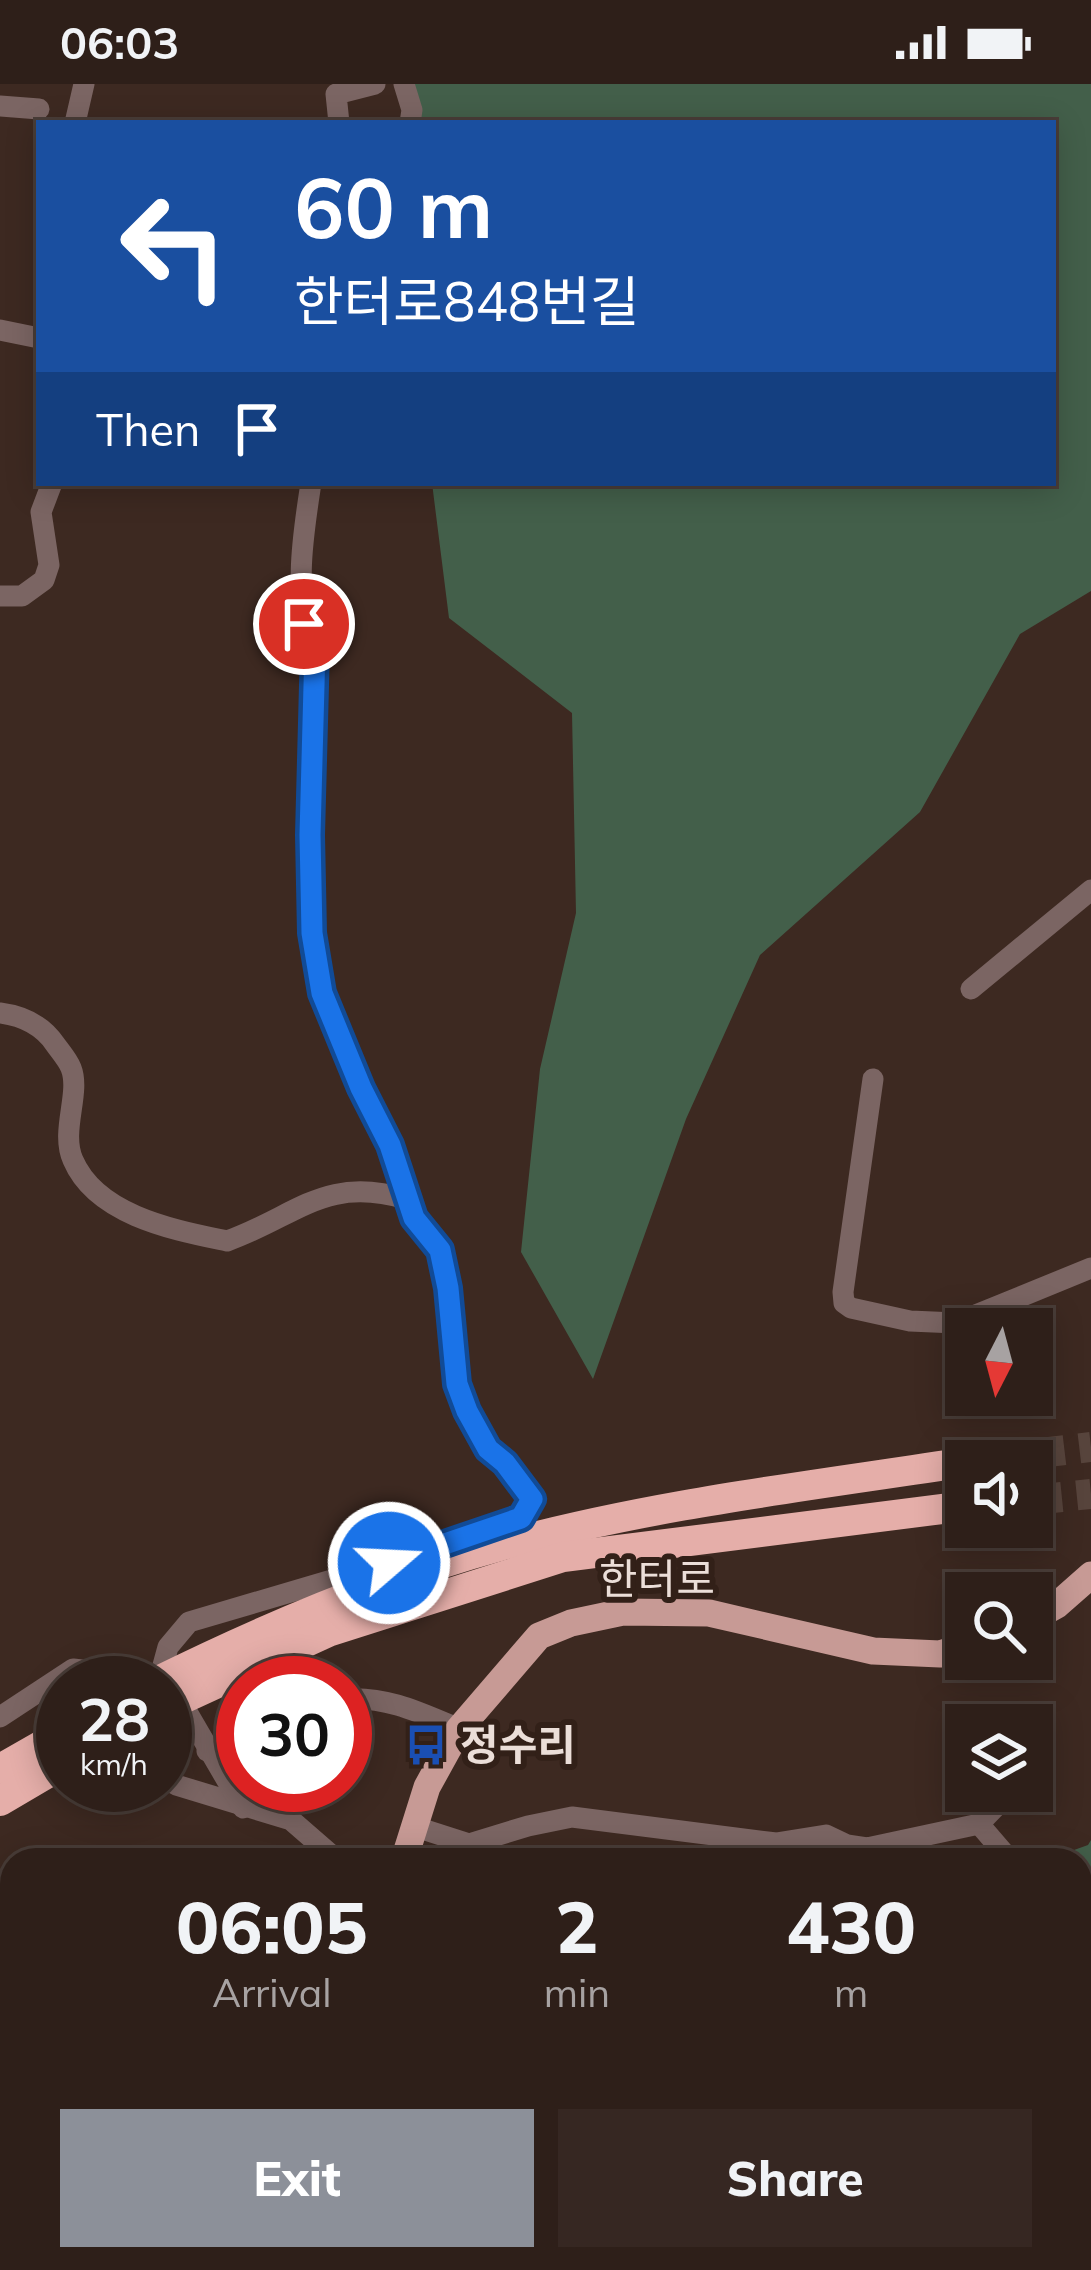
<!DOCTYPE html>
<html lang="en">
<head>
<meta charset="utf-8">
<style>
  body { margin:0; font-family:Mulish,"Noto Sans KR",sans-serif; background:#362722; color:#f1f3f6; height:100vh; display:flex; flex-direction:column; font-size:45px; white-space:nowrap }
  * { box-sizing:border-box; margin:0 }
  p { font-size:39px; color:#a7a2a2 }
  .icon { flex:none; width:66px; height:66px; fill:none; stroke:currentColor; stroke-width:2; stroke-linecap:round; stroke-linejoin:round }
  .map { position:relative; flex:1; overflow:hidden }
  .side { position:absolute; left:0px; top:1764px; width:1092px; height:423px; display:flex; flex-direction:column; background:#2e1f19; border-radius:36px 36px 0 0; box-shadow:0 6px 30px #0003,0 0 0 3px #493d38 }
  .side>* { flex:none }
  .top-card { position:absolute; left:36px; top:36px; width:1020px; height:366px; border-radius:0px; box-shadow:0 6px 30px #0003,0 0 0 3px #493d38; background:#1a4fa0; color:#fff; overflow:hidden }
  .needle { width:78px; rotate:186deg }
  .buttons { position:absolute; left:945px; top:1224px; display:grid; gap:24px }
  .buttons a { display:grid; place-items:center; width:108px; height:108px; border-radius:0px; background:#2e1f19; box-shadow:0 6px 30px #0003,0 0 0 3px #493d38; font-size:60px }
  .speed { position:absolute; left:36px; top:1572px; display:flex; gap:24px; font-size:60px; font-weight:700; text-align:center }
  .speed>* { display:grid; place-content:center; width:156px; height:156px; border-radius:50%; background:#2e1f19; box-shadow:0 6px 30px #0003,0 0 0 3px #493d38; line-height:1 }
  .speed small { font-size:30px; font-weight:400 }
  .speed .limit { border:18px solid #d22; background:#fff; color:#111 }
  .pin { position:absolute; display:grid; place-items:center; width:102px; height:102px; color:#fff; margin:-51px; border:6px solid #fff; border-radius:50%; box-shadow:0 3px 12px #0007 }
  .me { position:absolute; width:132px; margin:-66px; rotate:71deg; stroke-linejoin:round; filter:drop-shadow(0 0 9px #0008) }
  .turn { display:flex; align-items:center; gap:42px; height:252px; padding:0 60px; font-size:54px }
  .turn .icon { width:156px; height:156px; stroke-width:2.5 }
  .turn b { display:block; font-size:84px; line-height:102px }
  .then { display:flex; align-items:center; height:114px; padding:0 60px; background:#0003; gap:24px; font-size:45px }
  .eta { display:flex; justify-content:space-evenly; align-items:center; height:204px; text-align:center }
  .eta b { font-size:72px; font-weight:800; line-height:84px }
  .button { display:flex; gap:24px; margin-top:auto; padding:24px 60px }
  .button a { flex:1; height:138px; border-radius:0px; background:#8c9099; color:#fff; font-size:48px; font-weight:800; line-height:138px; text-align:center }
  .button a+a { background:#362722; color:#f1f3f6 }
  .status { display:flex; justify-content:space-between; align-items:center; height:84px; padding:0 60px; background:#2e1f19; direction:ltr }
  .status svg { height:33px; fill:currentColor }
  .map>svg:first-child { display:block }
</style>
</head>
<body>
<div class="status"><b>06:03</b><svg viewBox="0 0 49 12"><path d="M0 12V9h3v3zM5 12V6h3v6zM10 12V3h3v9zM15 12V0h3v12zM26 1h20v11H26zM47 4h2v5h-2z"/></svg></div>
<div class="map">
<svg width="1091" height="2186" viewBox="0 0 1091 2186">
  <rect width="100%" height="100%" fill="#3d2921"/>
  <g fill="#435f4a">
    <path d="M 415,0 L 1091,0 L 1091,507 L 1020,550 L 920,728 L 760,871 L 686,1035 L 593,1295 L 521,1168 L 540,985 L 576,829 L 572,629 L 449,534 L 432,399 L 1053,399 L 1053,39 L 413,39 Z"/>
    <path d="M 1091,1756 L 1091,1892 L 1080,1905 L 1080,1776 L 1046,1776 L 1088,1761 Z"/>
    <path d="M 521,2175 L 572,2175 L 592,2186 L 509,2186 Z"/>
  </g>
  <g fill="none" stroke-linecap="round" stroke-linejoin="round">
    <g stroke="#57443c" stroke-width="30" stroke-dasharray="30 15" stroke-linecap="butt">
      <path d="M 990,1375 L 1091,1363"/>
      <path d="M 1032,1416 L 1091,1410"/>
    </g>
    <g stroke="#7b6563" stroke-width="21">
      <path d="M 404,0 L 412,26 L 410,39"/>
      <path d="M 0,22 L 39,25"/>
      <path d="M 75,39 L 84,0"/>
      <path d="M 339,39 L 336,10 L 375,0"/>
      <path d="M 0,246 L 39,254"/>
      <path d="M 0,512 L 22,512 L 44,496 L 49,481 L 41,428 L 52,399"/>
      <path d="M 971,905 L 1091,806"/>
      <path d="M 0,929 C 23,932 42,941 55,960 C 60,967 68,976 71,984 C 81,1009 60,1047 73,1076 C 97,1132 175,1146 227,1157 C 297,1132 325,1091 406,1115"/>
      <path d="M 873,995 L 843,1208 L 844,1219 L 851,1224 L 910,1237 L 956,1239 L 1091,1184"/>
      <path d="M 345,1615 C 387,1612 421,1629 459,1645"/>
      <path d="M 0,1633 L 73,1585 L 109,1589 L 115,1599"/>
      <path d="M 207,1667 L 243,1651"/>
      <path d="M 1032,1672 L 1045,1661"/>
      <path d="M 165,1682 L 176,1701 L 291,1736 L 337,1776"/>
      <path d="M 243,1724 L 162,1585 L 168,1563 L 189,1538 L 389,1479 L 521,1434 L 532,1415 L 505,1379 L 488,1365 L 467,1327 L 457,1300 L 448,1205 L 440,1166 L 414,1134 L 390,1061 L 361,1004 L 322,909 L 312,849 L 309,751 L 315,564 C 292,515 303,451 311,399"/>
      <path d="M 979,1740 L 1010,1776"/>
      <path d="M 416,1743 L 469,1760 L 528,1742 L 572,1733 L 776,1759 L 826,1751 L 847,1761 L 867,1764 L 979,1740 L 1011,1707"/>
      <path d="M 1080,1845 L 1091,1851"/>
      <path d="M 867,2175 L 904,2186"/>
      <path d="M 1078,2186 L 1091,2178"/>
    </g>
    <g stroke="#c79a95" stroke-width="27">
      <path d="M 1032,1535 L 1057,1521 L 1091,1491"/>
      <path d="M 404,1776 L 427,1703 L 459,1645 L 539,1552 L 571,1539 L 623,1528 L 709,1529 L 873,1567 L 940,1570 L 966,1562"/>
      <path d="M 231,2186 L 244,2175"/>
    </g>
    <g stroke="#e5aea9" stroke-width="30">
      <path d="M 154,1599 C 265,1544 380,1495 500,1462 C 652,1420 811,1402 966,1378"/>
      <path d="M 165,1623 L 328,1548 L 563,1473 L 966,1422"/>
      <path d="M 0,1685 L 63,1649"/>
      <path d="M 0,1717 L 63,1680"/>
    </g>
  </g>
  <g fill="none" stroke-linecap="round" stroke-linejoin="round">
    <g stroke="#114b97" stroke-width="30">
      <path id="route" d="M 304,540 L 315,564 L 310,751 L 312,849 L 322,909 L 361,1004 L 390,1061 L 414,1134 L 440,1166 L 448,1204 L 457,1300 L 467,1327 L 488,1365 L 505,1379 L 532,1415 L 521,1434 L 389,1479"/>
    </g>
    <use href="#route" stroke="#1a73e8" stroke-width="21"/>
  </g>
  <defs>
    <g id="bus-bare" transform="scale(3.24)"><path d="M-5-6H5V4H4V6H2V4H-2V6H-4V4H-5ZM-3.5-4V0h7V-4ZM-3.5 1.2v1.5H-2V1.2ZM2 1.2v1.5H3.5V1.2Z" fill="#1a4fb4" stroke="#322018" stroke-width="2.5" paint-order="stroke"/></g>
  </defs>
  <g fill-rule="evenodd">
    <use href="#bus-bare" x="426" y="1661"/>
  </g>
  <g text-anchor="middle" stroke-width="12" stroke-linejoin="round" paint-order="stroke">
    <g font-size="42" fill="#ebded8" stroke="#322018">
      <text x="657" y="1510">한터로</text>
    </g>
    <g font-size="42" font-weight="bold" fill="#ebded8" stroke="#322018" text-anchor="start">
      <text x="460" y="1676">정수리</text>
    </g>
  </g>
</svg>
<div class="buttons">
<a><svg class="needle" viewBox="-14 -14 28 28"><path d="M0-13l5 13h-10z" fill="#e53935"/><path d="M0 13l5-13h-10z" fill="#a7a2a2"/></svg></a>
<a><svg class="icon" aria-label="sound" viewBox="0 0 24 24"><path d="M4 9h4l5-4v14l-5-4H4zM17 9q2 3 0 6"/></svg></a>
<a><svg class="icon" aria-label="search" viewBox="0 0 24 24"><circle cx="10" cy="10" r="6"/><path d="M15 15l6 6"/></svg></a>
<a><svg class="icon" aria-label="layers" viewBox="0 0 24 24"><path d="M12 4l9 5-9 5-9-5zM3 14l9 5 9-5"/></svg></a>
</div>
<div class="speed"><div>28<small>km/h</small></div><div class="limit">30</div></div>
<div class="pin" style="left:304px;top:540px;background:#d93025"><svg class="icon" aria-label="arrive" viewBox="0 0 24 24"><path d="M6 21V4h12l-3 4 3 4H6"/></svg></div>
<svg class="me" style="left:389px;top:1479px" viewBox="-20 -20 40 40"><circle r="17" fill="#1a73e8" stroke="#fff" stroke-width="3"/><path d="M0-11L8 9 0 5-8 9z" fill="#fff"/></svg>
<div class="top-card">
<div class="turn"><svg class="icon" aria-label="left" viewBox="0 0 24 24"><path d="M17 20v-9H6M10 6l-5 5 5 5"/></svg><div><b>60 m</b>한터로848번길</div></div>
<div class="then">Then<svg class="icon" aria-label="arrive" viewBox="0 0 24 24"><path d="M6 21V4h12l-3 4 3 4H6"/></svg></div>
</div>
<section class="side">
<div class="eta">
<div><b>06:05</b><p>Arrival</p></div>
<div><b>2</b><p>min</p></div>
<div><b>430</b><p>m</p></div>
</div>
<div class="button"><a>Exit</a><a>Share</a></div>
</section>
</div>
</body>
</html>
